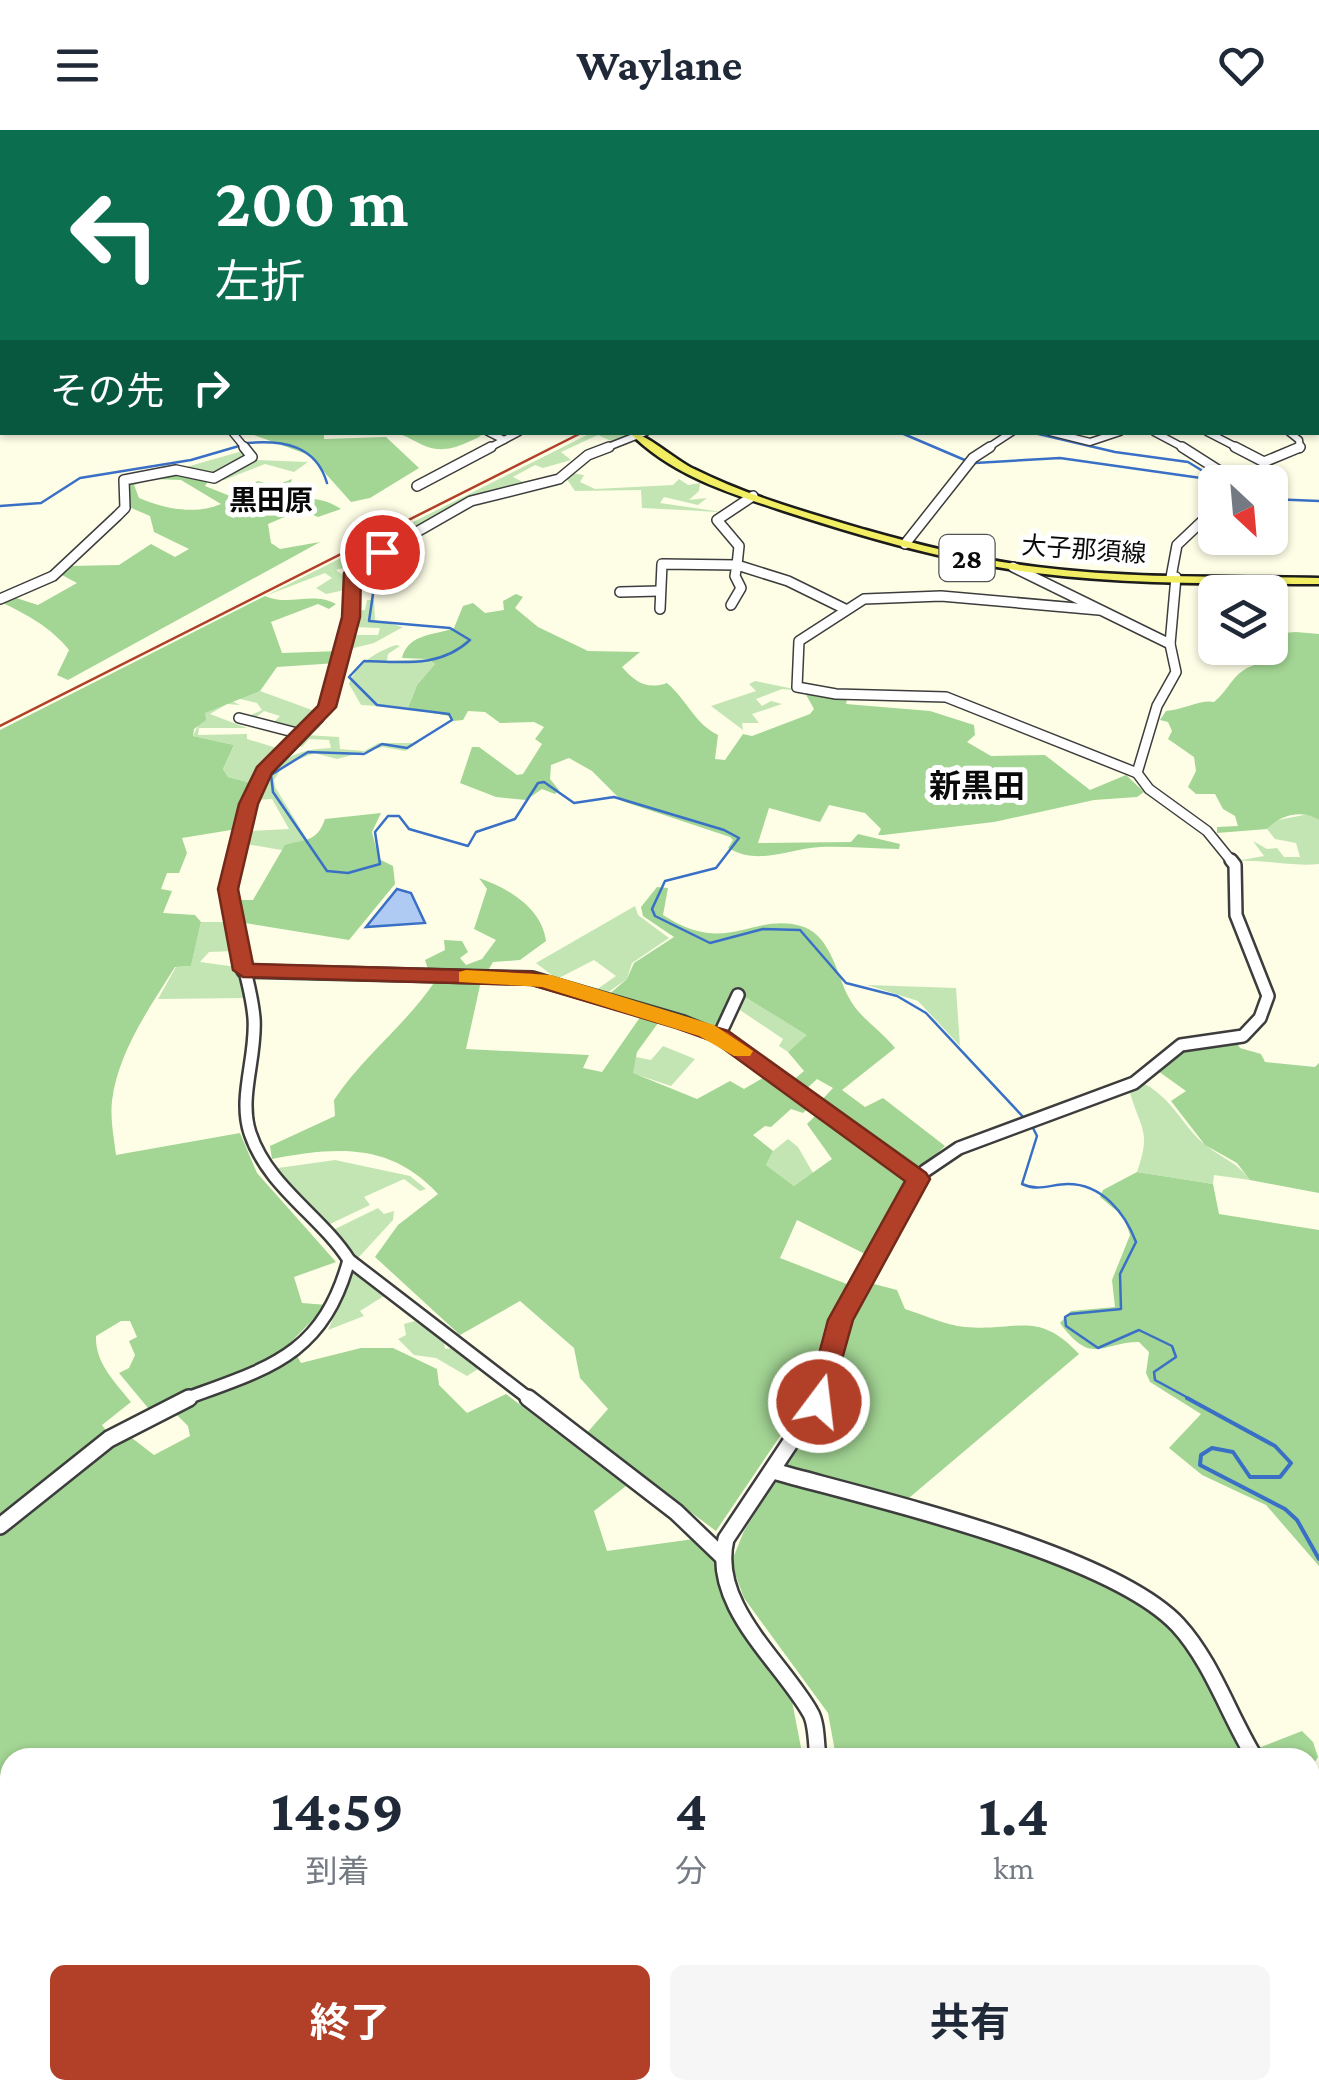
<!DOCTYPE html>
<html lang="ja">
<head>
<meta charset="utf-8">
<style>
  body { margin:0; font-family:"Crimson Pro","Noto Sans JP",serif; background:#f6f6f7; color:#1f2937; height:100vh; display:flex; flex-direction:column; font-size:38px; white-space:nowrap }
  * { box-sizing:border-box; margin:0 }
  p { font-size:32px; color:#747a83 }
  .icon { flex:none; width:55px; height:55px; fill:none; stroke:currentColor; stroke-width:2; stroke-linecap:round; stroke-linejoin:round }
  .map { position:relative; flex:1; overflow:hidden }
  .panel { position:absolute; left:0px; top:1618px; width:1320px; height:352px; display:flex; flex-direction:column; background:#fff; border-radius:30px 30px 0 0; box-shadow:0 2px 8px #0004 }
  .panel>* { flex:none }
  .hud { position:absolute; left:0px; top:0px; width:1320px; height:305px; box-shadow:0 2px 8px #0004; background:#0b6e4f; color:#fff; overflow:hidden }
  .needle { width:65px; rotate:154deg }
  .tools { position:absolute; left:1198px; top:335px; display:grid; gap:20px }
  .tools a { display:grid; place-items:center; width:90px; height:90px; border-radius:15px; background:#fff; box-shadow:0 2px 8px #0004; font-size:50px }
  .pin { position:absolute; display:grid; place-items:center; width:85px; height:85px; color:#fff; margin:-42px; border:5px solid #fff; border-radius:50%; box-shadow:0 2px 10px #0007 }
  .me { position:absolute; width:110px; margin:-55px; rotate:15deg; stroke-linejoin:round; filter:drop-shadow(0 0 8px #0008) }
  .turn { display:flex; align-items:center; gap:35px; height:210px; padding:0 50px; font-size:45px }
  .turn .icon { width:130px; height:130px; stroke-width:2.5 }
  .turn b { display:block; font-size:70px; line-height:85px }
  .then { display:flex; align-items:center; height:95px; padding:0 50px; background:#0003; gap:20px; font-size:38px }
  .eta { display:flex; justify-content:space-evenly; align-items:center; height:170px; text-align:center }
  .eta b { font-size:60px; font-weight:700; line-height:70px }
  .primary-button { display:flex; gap:20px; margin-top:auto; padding:20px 50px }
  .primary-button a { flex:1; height:115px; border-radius:15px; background:#b24029; color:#fff; font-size:40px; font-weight:700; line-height:115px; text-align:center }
  .primary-button a+a { background:#f6f6f7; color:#1f2937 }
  header { display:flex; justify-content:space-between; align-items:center; height:130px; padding:0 50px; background:#fff; font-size:45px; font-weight:700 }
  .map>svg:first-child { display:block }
</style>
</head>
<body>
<header><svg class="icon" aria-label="menu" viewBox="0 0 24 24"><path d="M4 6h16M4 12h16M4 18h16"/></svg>Waylane<svg class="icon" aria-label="heart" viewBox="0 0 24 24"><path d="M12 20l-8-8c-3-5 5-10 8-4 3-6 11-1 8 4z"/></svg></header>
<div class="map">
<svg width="1319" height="1968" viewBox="0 0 1319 1968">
  <rect width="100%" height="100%" fill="#fefee7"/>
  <g fill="#c3e5b4">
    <path d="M 591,303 L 626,303 L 633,307 L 615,313 L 598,305 L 561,322 L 571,330 L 543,338 L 535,335 L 513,347 L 523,352 L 351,436 L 336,440 L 346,447 L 345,460 L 326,464 L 316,458 L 332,448 L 325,443 L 265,466 Z"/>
    <path d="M 246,320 L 257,330 L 308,332 L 294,342 L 265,334 L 224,350 L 179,339 Z"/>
    <path d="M 571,343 L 584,345 L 580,352 L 595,359 L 673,355 L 679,349 L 688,355 L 700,353 L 699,361 L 689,370 L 707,368 L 698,375 L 664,367 L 660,373 L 722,382 L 642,378 L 641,360 L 575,361 L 566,348 Z"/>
    <path d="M 367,470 L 374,470 L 375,490 L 403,497 L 374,513 L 346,520 L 350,505 L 378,505 L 380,498 L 352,497 L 355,481 L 365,480 Z"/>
    <path d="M 396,515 L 400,516 L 388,524 L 387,531 L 428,529 L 435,534 L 417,555 L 408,578 L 361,575 L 349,554 C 357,533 376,522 396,515 Z"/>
    <path d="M 755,551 L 804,561 L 782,559 L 756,569 L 762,576 L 771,571 L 782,574 L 752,584 L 759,593 L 742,593 L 743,600 L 711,576 L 756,561 L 749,554 Z"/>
    <path d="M 260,561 L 312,580 L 313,584 L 296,601 L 272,594 L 280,586 L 264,581 L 255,588 L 249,586 L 262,580 L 257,573 L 236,568 Z"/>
    <path d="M 230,570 L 240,575 L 227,574 L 210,584 L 247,598 L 199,598 L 198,605 L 247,604 L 247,609 L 280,619 L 251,653 L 228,647 L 223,639 L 234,615 L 193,606 L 204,583 Z"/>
    <path d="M 306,605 L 339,607 L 340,619 L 364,621 L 379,613 L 418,613 L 405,621 L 383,617 L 337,629 L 314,623 L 283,636 L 274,650 L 275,657 L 308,711 L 281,720 L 246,714 L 250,701 L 289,699 L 272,669 L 256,670 C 268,633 293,619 331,618 L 329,610 L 309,609 L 302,617 L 296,615 Z"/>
    <path d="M 1309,684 L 1319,690 L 1319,734 C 1290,737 1265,729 1236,731 L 1264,726 L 1253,711 L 1267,719 L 1277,718 L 1284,727 L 1300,727 L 1296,713 L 1275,709 L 1267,699 L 1273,691 Z"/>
    <path d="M 635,776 L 638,785 L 669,808 L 632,833 L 627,849 L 604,865 L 593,862 L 616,846 L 594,830 L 557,849 L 536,833 Z"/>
    <path d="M 201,792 L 228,792 L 235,821 L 209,822 L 200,832 L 237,837 L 246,868 L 158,869 L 176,837 L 191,836 Z"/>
    <path d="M 867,855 L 956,858 L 960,916 L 918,871 Z"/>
    <path d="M 745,867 L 808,905 L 788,922 L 779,916 L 783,909 L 731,874 Z"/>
    <path d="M 663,916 L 695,929 L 671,956 L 632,943 L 636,927 L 651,930 Z"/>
    <path d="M 1145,954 C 1177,973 1182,997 1207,1016 C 1223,1029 1237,1032 1250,1050 L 1214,1045 L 1213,1054 L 1137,1042 C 1151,1002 1142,1002 1130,963 Z"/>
    <path d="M 788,1009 L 798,1017 L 813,1043 L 794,1056 L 766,1035 L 773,1021 Z"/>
    <path d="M 335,1030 L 410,1046 L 426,1059 L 420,1061 L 404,1049 L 364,1067 L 370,1075 L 328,1095 L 271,1039 Z"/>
    <path d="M 378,1078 L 384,1084 L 394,1081 L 393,1090 L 358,1128 L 333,1100 Z"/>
    <path d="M 355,1140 L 384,1166 L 360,1181 L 364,1186 L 328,1200 Z"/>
    <path d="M 415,1191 L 444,1211 L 445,1219 L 453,1218 L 478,1239 L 467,1246 L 436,1228 L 414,1225 L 398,1209 L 406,1205 L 404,1194 Z"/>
  </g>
  <g fill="#a3d594" fill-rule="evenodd">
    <path d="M 484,302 C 481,307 475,309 466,313 C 426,331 416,304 392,303 Z"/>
    <path d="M 294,303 L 324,303 L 324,309 L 386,307 L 419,338 L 370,368 L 351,372 L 309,325 L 251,304 Z"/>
    <path d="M 172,341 L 208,351 L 205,356 L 230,366 L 258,351 L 275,356 L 292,349 L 288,361 C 307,371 322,366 341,379 L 318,387 L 301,380 L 268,394 L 271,413 L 280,419 L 320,412 L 68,550 L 57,545 L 69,520 C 51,497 27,485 1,472 L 13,467 L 38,475 L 77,453 L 60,444 L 69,436 L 119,435 L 151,414 L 175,427 L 189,419 L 154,402 L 150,386 L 129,377 L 125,353 ZM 152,349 L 181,350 L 221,374 C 195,385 165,379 139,368 L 134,355 Z"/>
    <path d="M 516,464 L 523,467 L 515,478 L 538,497 L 588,521 L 640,522 L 622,537 C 635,552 647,560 667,553 C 687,570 695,594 718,605 L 715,629 L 725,630 L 743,604 L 752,606 L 810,584 L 814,579 L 804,561 L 847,569 L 846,574 L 930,581 L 974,595 L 975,605 L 967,612 L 991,626 L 1045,625 L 1090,660 L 1126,645 L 1144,662 L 1137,667 L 1094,670 L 994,692 L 883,705 L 878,705 L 881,699 L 865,683 L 829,675 L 820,692 L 769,678 L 758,713 L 851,712 L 858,704 L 900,714 L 899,719 C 873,719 846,716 820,717 C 788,719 759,736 728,718 L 733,710 L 730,707 L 622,671 L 592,641 L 569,628 L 551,635 L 550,649 L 559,660 L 555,664 L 542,659 L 526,670 L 496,667 L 460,653 L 472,617 L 479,617 L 517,645 L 523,644 L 542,614 L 535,609 L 544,597 L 534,592 L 500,593 L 485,582 L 468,581 L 463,590 L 453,591 L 449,586 L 408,578 L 417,555 L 435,534 L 428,529 L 402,528 C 408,503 437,505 454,498 L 463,476 L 473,473 L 485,483 L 504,480 L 503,471 Z"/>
    <path d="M 265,466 C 290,477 311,461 336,474 L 329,479 L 318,474 L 271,492 L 282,523 L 340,521 L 337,533 L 277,537 L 260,561 L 205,583 L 206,590 L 194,599 L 193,606 L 234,615 L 223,639 L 228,647 L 251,653 L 237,699 L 182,708 L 187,723 L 179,743 L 167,743 L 161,759 L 172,761 L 163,783 L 195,785 L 201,792 L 191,836 L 175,837 C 150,877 118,922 112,971 C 110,988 114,1008 116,1025 L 240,1003 L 257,1043 L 336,1132 L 294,1147 L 302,1173 L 327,1175 L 290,1213 L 301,1233 L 361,1218 L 393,1218 L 437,1239 L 439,1255 L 467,1283 L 506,1264 L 626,1356 L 594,1381 L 607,1421 L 694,1409 L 717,1432 L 721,1466 L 791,1566 L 803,1628 L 10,1628 L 10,1960 L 55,1960 L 50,1968 L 0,1968 L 0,600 ZM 121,1191 L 130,1191 L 137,1207 L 129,1211 L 135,1225 L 129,1238 L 119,1243 L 148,1278 L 172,1280 L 188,1296 L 190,1306 L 154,1325 L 128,1305 L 113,1310 L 102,1295 L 131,1272 C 115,1252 95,1233 96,1206 Z"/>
    <path d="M 1296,502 L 1319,504 L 1319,690 C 1302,679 1280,685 1267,699 L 1217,703 L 1217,697 L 1238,696 L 1235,686 L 1223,679 L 1215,664 L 1196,664 L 1188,657 L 1196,641 L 1194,627 L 1168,609 L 1172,601 L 1168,592 L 1160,590 L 1166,581 C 1182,580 1202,569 1214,572 C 1230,559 1233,542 1254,535 L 1253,523 L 1242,518 L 1270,518 L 1270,504 Z"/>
    <path d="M 381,683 L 372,702 L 379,729 L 393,736 L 395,754 L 349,810 L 239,792 L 234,787 L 235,770 L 253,770 L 285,715 C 306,709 317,712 325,689 Z"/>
    <path d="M 479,748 C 508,758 542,778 546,811 L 520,830 L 493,832 L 486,844 L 429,842 L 425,830 L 445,820 L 444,810 L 462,811 L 468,822 L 460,828 L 466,835 L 482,829 L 496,810 L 474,799 L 487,759 Z"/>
    <path d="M 657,757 L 668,758 L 663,785 C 728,828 754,780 804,797 C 831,807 838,847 848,866 C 858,887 881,900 895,918 L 842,960 L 865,977 L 883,968 L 945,1016 L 918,1040 L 819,973 L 833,958 L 817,949 L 800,965 L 812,974 L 803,983 L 791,979 L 771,997 L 765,996 L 753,1005 L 773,1021 L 766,1035 L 794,1056 L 832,1029 L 807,994 L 820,981 L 912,1049 L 869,1126 L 797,1090 L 780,1128 L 852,1156 L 825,1196 L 805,1269 L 716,1401 L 586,1304 L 608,1279 L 580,1248 L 574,1218 L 520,1171 L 460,1205 L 375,1127 L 398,1095 L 438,1064 C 390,1012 336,1017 272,1029 L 270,1016 L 335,986 L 334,970 C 365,924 404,897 436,850 L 481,851 L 466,919 L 589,925 L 583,938 L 602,942 L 643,883 L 661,889 L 637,922 L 633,943 L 697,969 L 730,951 L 744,959 L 768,945 L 791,952 L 804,941 L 788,922 L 807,905 L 745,867 L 731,874 L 719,900 L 607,866 L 627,849 L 634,833 L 674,807 L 643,786 L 641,777 Z"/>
    <path d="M 1237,913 L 1240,918 L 1261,924 L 1265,932 L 1315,937 L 1319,933 L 1319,1063 L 1250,1050 L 1237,1033 L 1205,1015 L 1171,971 L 1186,961 L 1158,941 C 1177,915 1206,914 1237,913 Z"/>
    <path d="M 1137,1042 L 1213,1054 L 1219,1084 L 1319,1100 L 1319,1436 L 1266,1375 L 1202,1345 L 1169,1318 L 1201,1284 L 1150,1252 L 1146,1243 L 1149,1222 L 1139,1212 C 1102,1212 1092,1237 1060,1193 L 1071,1181 L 1115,1177 L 1112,1150 L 1130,1105 L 1124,1087 L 1100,1067 L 1103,1060 Z"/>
    <path d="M 874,1154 L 897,1160 L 905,1179 C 924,1185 945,1195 965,1197 C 1018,1202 1037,1179 1079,1224 L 903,1373 L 780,1339 L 824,1284 L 852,1187 Z"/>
    <path d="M 777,1348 C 858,1372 940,1395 1019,1421 C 1065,1436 1113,1450 1152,1479 C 1198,1513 1211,1577 1256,1619 L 1302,1601 L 1313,1612 L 1318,1627 L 1310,1640 L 1310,1628 L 836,1627 L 828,1583 L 744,1468 L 731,1433 L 744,1401 Z"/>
    <path d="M 1310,1688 L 1319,1702 L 1319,1968 L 915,1968 L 911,1960 L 1310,1960 Z"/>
    <path d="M 225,1960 L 881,1960 L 885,1968 L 221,1968 Z"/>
  </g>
  <path fill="#afcbf3" stroke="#3970c6" stroke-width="2.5" d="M 397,759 L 411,763 L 425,793 L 366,797 Z"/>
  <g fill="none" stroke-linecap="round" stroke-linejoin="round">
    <g stroke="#3970c6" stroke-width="2.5">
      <path d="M 905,0 L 924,2"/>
      <path d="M 713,2 L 730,0"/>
      <path d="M 899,302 L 967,331"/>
      <path d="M 1030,302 L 1115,322 L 1188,332 L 1216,349"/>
      <path d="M 247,313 C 283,310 316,315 327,353"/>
      <path d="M 975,333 L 1060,328 L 1229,352"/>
      <path d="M 1270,369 L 1319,371"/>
      <path d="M 0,376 L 41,373 L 80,348 L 191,330 L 239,316"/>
      <path d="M 404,411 L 394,425 L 365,441 L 373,464 L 369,491 L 450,498 L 470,510 C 440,538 403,532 364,531 L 349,547 L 377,575 L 449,584 L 452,590 L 407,618 L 382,614 L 364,624 L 308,622 L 271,645 L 273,662 L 327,741 L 348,743 L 380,734 L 375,702 L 388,686 L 399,686 L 409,699 L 468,716 L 476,702 L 515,689 L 538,653 L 544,652 L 574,673 L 614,667 L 724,700 L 739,708 L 716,738 L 665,751 L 652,779 L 655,786 L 710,813 L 763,799 L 800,800 L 846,853 L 897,866 L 926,883 L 1026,990"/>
      <path d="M 1032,996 L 1037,1006 L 1022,1054 C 1039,1062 1051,1054 1068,1054 C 1102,1054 1125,1083 1136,1112 L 1120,1144 L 1121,1179 L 1070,1184 L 1065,1187 L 1066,1196 L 1098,1218 L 1139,1200 L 1172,1216 L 1176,1227 L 1154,1242 L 1155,1250 L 1192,1270"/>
    </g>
    <path stroke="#3970c6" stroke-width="4" d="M 1187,1268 L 1275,1316 L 1291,1333 L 1280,1347 L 1250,1347 L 1233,1322 L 1212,1318 L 1201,1325 L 1200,1335 L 1285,1379 L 1297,1390 L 1319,1429"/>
    <g stroke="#3d3d3d" stroke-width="9">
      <g id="minor-far3">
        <path d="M 128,0 L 133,2"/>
        <path d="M 1312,2 L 1319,0"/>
        <path d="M 232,302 L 246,319"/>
        <path d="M 488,302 L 504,310"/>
        <path d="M 1050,302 L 1090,312 L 1120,302"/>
        <path d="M 1154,302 L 1186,319"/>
        <path d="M 1207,302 L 1240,319"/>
        <path d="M 1289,302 L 1299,310 L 1300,319"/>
        <path d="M 487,319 L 519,302"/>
        <path d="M 603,319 L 646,302"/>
        <path d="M 986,319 L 1012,302"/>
      </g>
    </g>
    <g stroke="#3d3d3d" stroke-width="12">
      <g id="minor-far2">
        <path d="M 1182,317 L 1237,352"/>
        <path d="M 1235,317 L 1264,332 L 1300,317"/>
        <path d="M 417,356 L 491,317"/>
        <path d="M 753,366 L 717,390 L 739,416 L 737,435 L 788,451 L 845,479"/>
        <path d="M 905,414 L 973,328 L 990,317"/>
        <path d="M 1013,437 L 1170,514"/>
        <path d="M 1171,447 L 1177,415 L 1215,379"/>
        <path d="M 1176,447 L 1170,514 L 1176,542 L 1157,576 L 1137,643 L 1149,659 L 1207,701 L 1233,733"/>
        <path d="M 620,462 L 659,461"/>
        <path d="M 0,469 L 53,446 L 117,386 L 125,378 L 124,350 L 176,340 L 214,348 L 252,327 L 244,317"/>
        <path d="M 660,479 L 662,434 L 737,435 L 735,446 L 741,458 L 731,475"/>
        <path d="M 1099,480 L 941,466 L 864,469 L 799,511 L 797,557 L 836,564 L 946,567 L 1137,643"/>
        <path d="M 239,588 L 301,604"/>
        <path d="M 235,733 L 258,651 L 319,588 L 331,566 L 351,487 L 352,448 L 357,436 L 471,371 L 559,349 L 588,325 L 609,317"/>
      </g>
    </g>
    <g stroke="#3d3d3d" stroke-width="16">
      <g id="minor-far1">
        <path d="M 236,730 C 219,791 249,830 254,888 C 257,926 238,967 250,1003 C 268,1057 320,1085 349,1130 L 531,1270"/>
        <path d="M 243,841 L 532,848 L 683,892 L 725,909 L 918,1049"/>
        <path d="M 719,906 L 738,865"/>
        <path d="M 182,1270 C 268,1238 322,1227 349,1130"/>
        <path d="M 819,1270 L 840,1190 L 925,1041 L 959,1018 L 1134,953 L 1181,915 L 1243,906 L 1260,888 L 1268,866 L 1236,785 L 1235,735 L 1231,730"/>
      </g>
    </g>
    <g stroke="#3d3d3d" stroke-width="20">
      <g id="minor">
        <path d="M 528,1268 L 676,1382 L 722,1426"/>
        <path d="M 773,1341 C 873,1369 1111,1423 1178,1495 C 1212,1532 1229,1586 1255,1628"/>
        <path d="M 0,1396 L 109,1309 L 189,1268"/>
        <path d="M 818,1628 C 816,1614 817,1593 810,1582 C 780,1530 710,1475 726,1409 L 820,1268"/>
        <path d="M 1310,1699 L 1319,1712"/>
        <path d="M 897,1960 L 901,1968"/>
      </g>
    </g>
    <g stroke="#1b1b1b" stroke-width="5">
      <g id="major">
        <path d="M 0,100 L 2,101 L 2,105 L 0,106 Z"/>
        <rect x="0" y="192" width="2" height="6"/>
        <path d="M 629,302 C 645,302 676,331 694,339 C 748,366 808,383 866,400 C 922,416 979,430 1037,437 C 1131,449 1225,446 1319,448 L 1319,454 C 1225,453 1130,455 1036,443 C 950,432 867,408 784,381 C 729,363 671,345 629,302 Z"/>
      </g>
    </g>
    <use href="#minor-far3" stroke="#fff" stroke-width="6"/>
    <use href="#minor-far2" stroke="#fff" stroke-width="9"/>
    <use href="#minor-far1" stroke="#fff" stroke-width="11"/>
    <use href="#minor" stroke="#fff" stroke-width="15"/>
    <use href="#major" fill="#f2ee63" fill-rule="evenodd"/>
    <path stroke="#b24029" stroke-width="2.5" d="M 0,596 L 583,302"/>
  </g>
  <path fill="#b24029" stroke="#742a1b" stroke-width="2.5" d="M 376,418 L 390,422 L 361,445 L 360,487 L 336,577 L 272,643 L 258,674 L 238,759 L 253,834 L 532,842 L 728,901 L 926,1043 L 930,1049 L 853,1190 L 828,1279 L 810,1279 L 806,1272 L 828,1190 L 905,1051 L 713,911 L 676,898 L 532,855 L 243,847 L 233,840 L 218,759 L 239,674 L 257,637 L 318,576 L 342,487 L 344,443 Z"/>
  <path fill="#f59e0b" d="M 466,840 L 551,845 L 714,895 L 753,921 L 750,926 L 734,926 L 699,906 L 542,857 L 459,852 L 459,842 Z"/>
  <g text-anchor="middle" stroke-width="10" stroke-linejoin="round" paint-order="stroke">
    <g font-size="25" fill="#0a0a0a" stroke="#fff">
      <text transform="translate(1084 419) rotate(4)" y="9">大子那須線</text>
    </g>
    <g font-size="28" font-weight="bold" fill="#0a0a0a" stroke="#fff">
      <text x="271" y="380">黒田原</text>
    </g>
    <rect fill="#fff" stroke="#545454" stroke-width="2.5" x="939.5" y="405" width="55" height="46" rx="8"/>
    <g font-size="28" font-weight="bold" fill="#0a0a0a">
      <text x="967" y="438">28</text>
    </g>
    <g font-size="32" font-weight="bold" fill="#0a0a0a" stroke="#fff">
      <text x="977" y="667">新黒田</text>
    </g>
  </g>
</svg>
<div class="tools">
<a><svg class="needle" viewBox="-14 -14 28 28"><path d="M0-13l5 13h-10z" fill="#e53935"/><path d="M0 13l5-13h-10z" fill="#747a83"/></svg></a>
<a><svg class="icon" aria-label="layers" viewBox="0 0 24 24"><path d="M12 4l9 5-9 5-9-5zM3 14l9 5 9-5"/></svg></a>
</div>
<div class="pin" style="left:382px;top:422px;background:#d93025"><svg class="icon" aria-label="arrive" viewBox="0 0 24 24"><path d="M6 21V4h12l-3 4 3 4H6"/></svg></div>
<svg class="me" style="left:819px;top:1272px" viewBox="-20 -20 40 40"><circle r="17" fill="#b24029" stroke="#fff" stroke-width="3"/><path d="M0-11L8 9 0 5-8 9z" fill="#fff"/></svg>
<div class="hud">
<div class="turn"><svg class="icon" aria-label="left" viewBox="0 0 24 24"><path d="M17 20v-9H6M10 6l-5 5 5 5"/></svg><div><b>200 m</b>左折</div></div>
<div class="then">その先<svg class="icon" aria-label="right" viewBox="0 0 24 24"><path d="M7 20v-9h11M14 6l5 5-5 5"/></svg></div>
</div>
<section class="panel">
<div class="eta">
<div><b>14:59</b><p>到着</p></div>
<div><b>4</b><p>分</p></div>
<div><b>1.4</b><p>km</p></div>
</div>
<div class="primary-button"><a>終了</a><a>共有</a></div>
</section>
</div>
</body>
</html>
